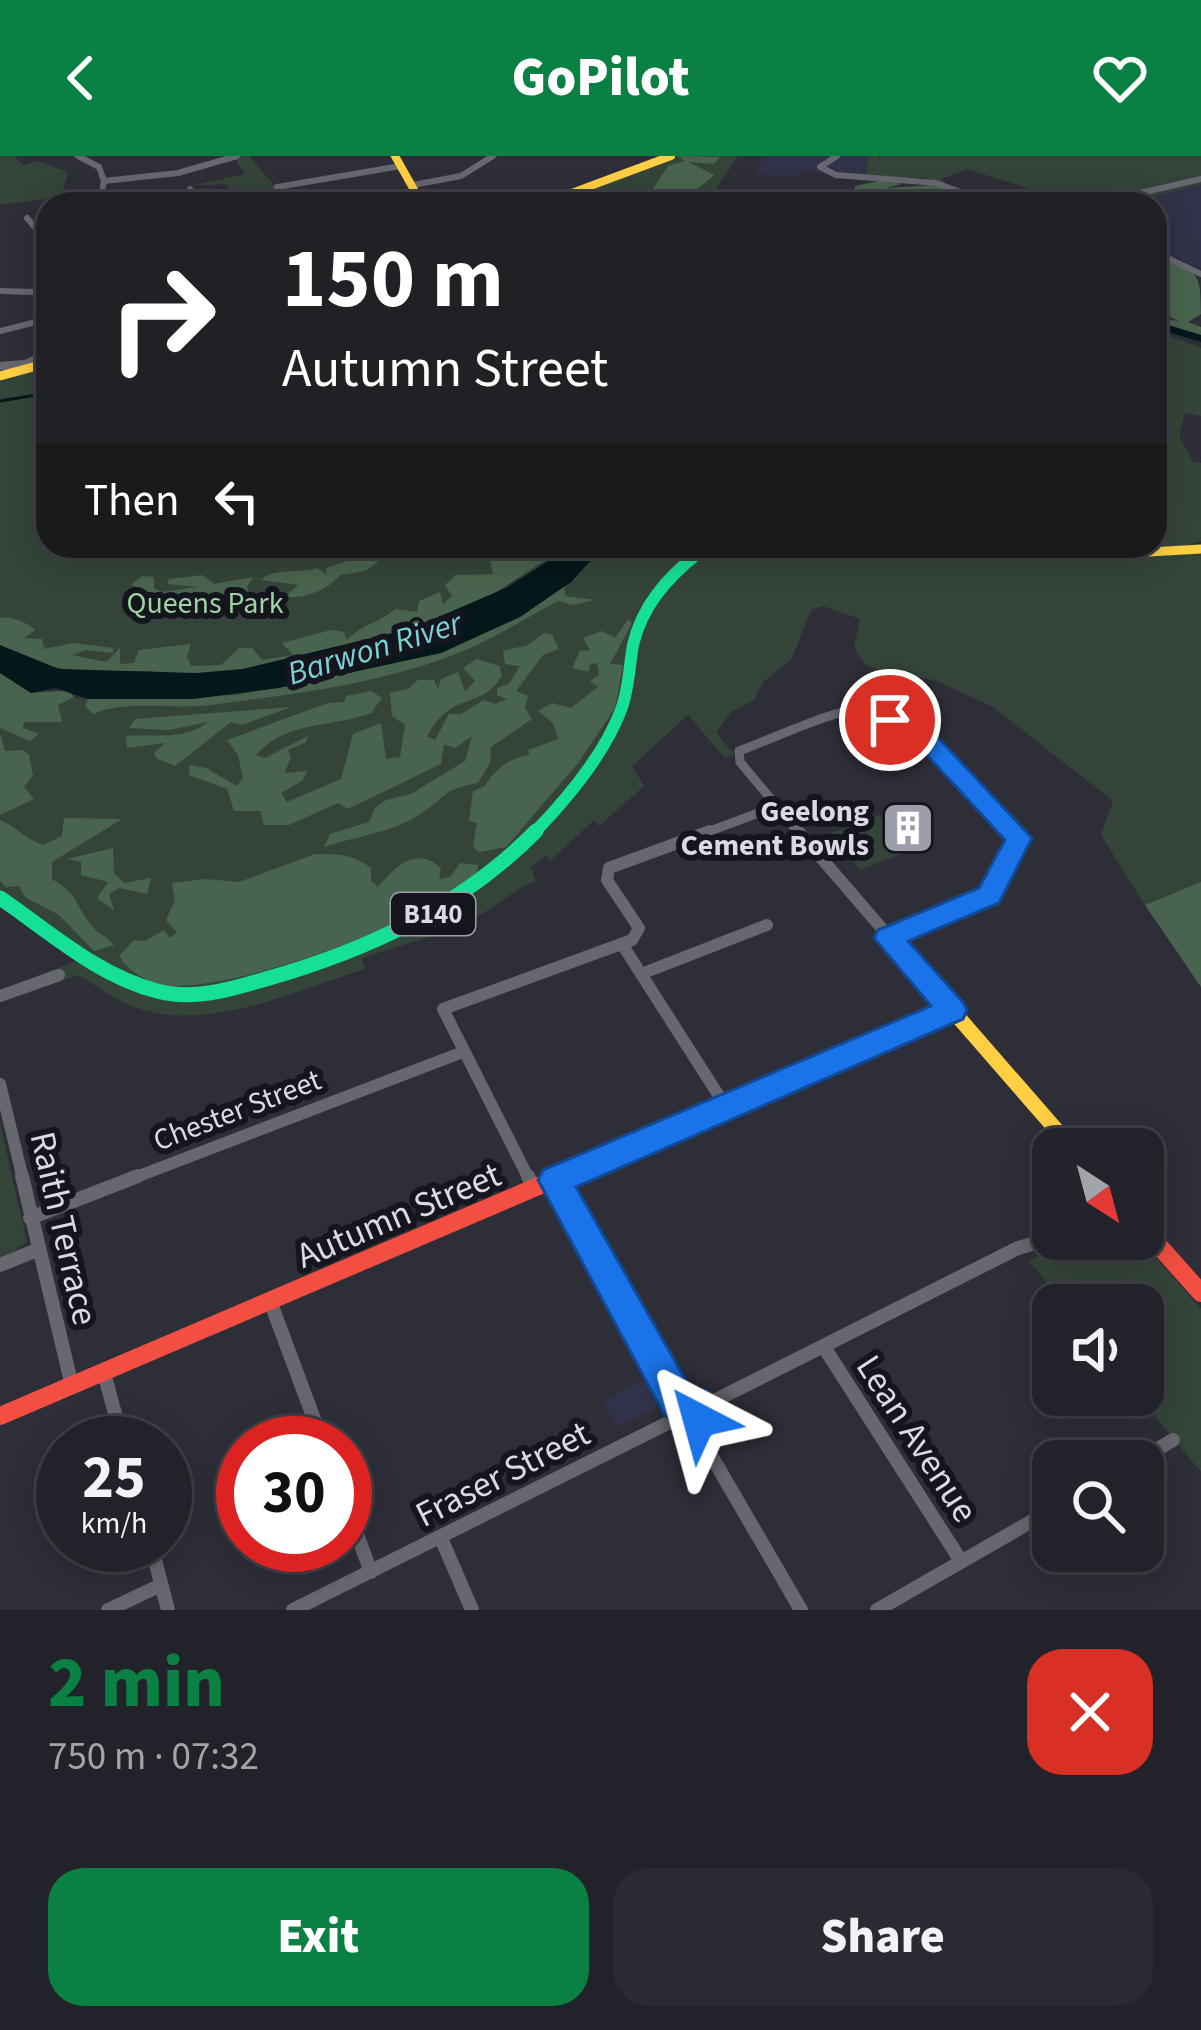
<!DOCTYPE html>
<html lang="en">
<head>
<meta charset="utf-8">
<style>
  body { margin:0; font-family:"Source Sans 3",sans-serif; background:#2a2a33; color:#f1f3f6; height:100vh; display:flex; flex-direction:column; font-size:45px; white-space:nowrap }
  * { box-sizing:border-box; margin:0 }
  p { font-size:39px; color:#a2a4a9 }
  .icon { flex:none; width:66px; height:66px; fill:none; stroke:currentColor; stroke-width:2; stroke-linecap:round; stroke-linejoin:round }
  .map { position:relative; height:1454px; overflow:hidden }
  .details { display:flex; flex-direction:column; background:#22222b; flex:1 }
  .details>* { flex:none }
  .top-card { position:absolute; left:36px; top:36px; width:1131px; height:366px; border-radius:36px; box-shadow:0 6px 30px #0003,0 0 0 3px #3f3f47; background:#202124; color:#fff; overflow:hidden }
  .needle { width:78px; rotate:144deg }
  .fabs { position:absolute; left:1032px; top:972px; display:grid; gap:24px }
  .fabs a { display:grid; place-items:center; width:132px; height:132px; border-radius:24px; background:#22222b; box-shadow:0 6px 30px #0003,0 0 0 3px #3f3f47; font-size:60px }
  .speed { position:absolute; left:36px; top:1260px; display:flex; gap:24px; font-size:60px; font-weight:700; text-align:center }
  .speed>* { display:grid; place-content:center; width:156px; height:156px; border-radius:50%; background:#22222b; box-shadow:0 6px 30px #0003,0 0 0 3px #3f3f47; line-height:1 }
  .speed small { font-size:30px; font-weight:400 }
  .speed .limit { border:18px solid #d22; background:#fff; color:#111 }
  .pin { position:absolute; display:grid; place-items:center; width:102px; height:102px; color:#fff; margin:-51px; border:6px solid #fff; border-radius:50%; box-shadow:0 3px 12px #0007 }
  .me { position:absolute; width:132px; margin:-66px; rotate:321deg; stroke-linejoin:round; filter:drop-shadow(0 0 9px #0008) }
  .turn { display:flex; align-items:center; gap:42px; height:252px; padding:0 48px; font-size:54px }
  .turn .icon { width:156px; height:156px; stroke-width:2.5 }
  .turn b { display:block; font-size:84px; line-height:102px }
  .then { display:flex; align-items:center; height:114px; padding:0 48px; background:#0003; gap:24px; font-size:45px }
  .round { display:grid; place-items:center; flex:none; width:126px; height:126px; border-radius:36px; background:#2a2a33 }
  .headline { display:flex; align-items:center; justify-content:space-between; height:204px; padding:0 48px }
  h1 { font-size:72px; font-weight:800; line-height:90px; color:#0b8043 }
  .cta { display:flex; gap:24px; margin-top:auto; padding:24px 48px }
  .cta a { flex:1; height:138px; border-radius:36px; background:#0b8043; color:#fff; font-size:48px; font-weight:800; line-height:138px; text-align:center }
  .cta a+a { background:#2a2a33; color:#f1f3f6 }
  header { display:flex; justify-content:space-between; align-items:center; height:156px; padding:0 48px; background:#0b8043; color:#fff; font-size:54px; font-weight:800 }
  .map>svg:first-child { display:block }
</style>
</head>
<body>
<header><svg class="icon" aria-label="back" viewBox="0 0 24 24"><path d="M15 5l-7 7 7 7"/></svg>GoPilot<svg class="icon" aria-label="heart" viewBox="0 0 24 24"><path d="M12 20l-8-8c-3-5 5-10 8-4 3-6 11-1 8 4z"/></svg></header>
<div class="map">
<svg width="1201" height="1454" viewBox="0 0 1201 1454">
  <rect width="100%" height="100%" fill="#2e2e39"/>
  <g fill="#313249">
    <path d="M 764,0 L 869,0 L 865,23 L 799,15 L 797,21 L 756,18 Z"/>
    <path d="M 1201,28 L 1201,112 L 1155,93 L 1155,48 L 1124,48 Z"/>
    <path d="M 647,1222 L 658,1241 L 655,1253 L 616,1271 L 604,1244 Z"/>
  </g>
  <g fill="#354438">
    <path d="M 0,0 L 14,0 L 23,9 L 38,5 L 68,16 L 63,34 L 50,42 L 0,49 Z"/>
    <path d="M 233,0 L 249,0 L 290,48 L 241,48 L 225,28 L 192,30 L 245,18 Z"/>
    <path d="M 676,0 L 738,0 L 706,48 L 550,48 Z"/>
    <path d="M 869,0 L 878,0 L 882,7 L 880,0 L 1201,0 L 1201,28 L 1124,48 L 1017,48 L 1042,37 L 967,13 L 941,23 L 947,28 L 925,22 L 866,21 Z"/>
    <path d="M 1155,174 L 1201,192 L 1201,260 L 1185,257 L 1179,280 L 1193,306 L 1201,307 L 1201,385 L 1174,394 L 1201,393 L 1201,726 L 1145,749 L 1101,679 L 1113,645 L 993,551 L 935,524 L 882,517 L 865,508 L 854,492 L 860,463 L 823,450 L 811,454 L 791,504 L 763,526 L 754,544 L 731,556 L 716,577 L 734,598 L 725,602 L 688,559 L 632,610 L 644,630 L 599,670 L 594,664 L 550,705 L 546,700 L 531,711 L 536,725 C 509,735 499,752 473,761 L 475,766 L 362,802 L 365,813 C 294,835 201,881 127,848 C 110,841 94,828 78,819 L 28,837 L 24,825 L 89,800 L 0,742 L 0,517 L 42,537 L 88,543 L 168,540 L 520,461 L 571,426 L 604,390 L 1155,390 Z"/>
    <path d="M 48,210 L 48,390 L 572,390 L 522,421 L 298,503 L 153,515 L 0,489 L 0,223 Z"/>
    <path d="M 879,659 L 911,694 L 860,714 L 830,678 Z"/>
    <path d="M 0,967 L 27,1086 L 0,1105 Z"/>
    <path d="M 1053,1062 L 1053,1083 L 1139,1083 L 1201,1153 L 1201,1316 L 1138,1239 L 1143,1239 L 1143,1149 L 1065,1149 L 1029,1105 L 1050,1091 L 1041,1071 Z"/>
  </g>
  <g fill="#49644e">
    <path d="M 678,0 L 720,1 L 714,8 L 688,6 L 714,19 C 693,40 671,48 643,48 L 668,10 L 685,5 Z"/>
    <path d="M 883,24 L 901,28 L 886,32 L 935,29 L 960,38 L 941,40 L 931,48 L 836,47 L 855,36 L 855,30 Z"/>
    <path d="M 1155,101 C 1196,116 1201,111 1201,158 L 1188,166 L 1201,171 L 1201,180 L 1155,167 L 1155,162 L 1179,165 L 1160,157 Z"/>
    <path d="M 390,390 L 401,390 L 365,415 L 340,419 C 328,434 305,443 285,441 L 298,429 L 261,424 C 275,411 298,418 317,412 L 327,419 L 326,412 Z"/>
    <path d="M 504,390 L 544,390 L 553,400 C 528,413 508,431 483,444 C 405,483 293,509 207,517 C 183,519 158,515 133,515 C 87,515 40,518 0,489 L 0,462 C 10,460 27,466 35,474 L 24,482 L 42,483 L 44,493 L 74,487 L 113,492 L 113,497 L 85,494 L 72,499 L 106,506 L 120,492 L 120,508 L 134,507 L 139,494 L 191,488 L 187,500 L 191,510 L 221,509 L 239,492 L 252,492 L 262,504 L 293,499 L 282,487 L 331,474 L 344,476 L 347,484 C 363,467 380,467 395,453 L 417,456 L 419,445 L 440,436 L 443,448 L 452,440 L 445,429 L 455,419 L 493,418 L 489,400 Z"/>
    <path d="M 202,419 L 214,428 L 253,421 L 247,431 L 249,437 L 284,436 L 264,457 L 254,458 C 227,437 201,443 168,443 L 158,455 L 143,457 L 144,448 L 127,439 L 139,432 L 131,429 L 142,420 L 154,421 L 154,432 L 161,436 L 198,431 L 167,428 L 169,423 Z"/>
    <path d="M 564,430 L 565,440 L 594,444 L 573,449 L 558,445 C 526,462 495,482 461,496 C 381,528 295,538 210,549 C 173,554 127,543 93,558 L 85,550 L 88,543 L 237,539 L 441,497 L 520,461 Z"/>
    <path d="M 628,463 L 632,467 L 610,508 L 623,509 L 615,552 L 578,607 L 506,691 L 479,696 L 473,691 L 477,667 L 469,665 L 473,635 L 485,630 C 496,611 510,603 530,598 L 528,594 L 558,583 L 553,567 L 538,555 L 552,547 L 571,552 L 598,531 L 590,525 L 599,519 L 597,507 L 590,508 L 589,516 L 572,512 L 580,495 L 590,494 L 583,482 L 602,475 L 615,482 Z"/>
    <path d="M 544,477 L 552,479 L 559,493 L 543,499 L 516,535 L 528,540 L 525,552 L 532,563 L 491,591 L 490,607 L 478,627 C 440,634 448,640 422,657 C 393,677 356,680 324,691 L 330,678 L 369,666 L 375,652 L 386,644 L 411,638 L 465,605 L 472,580 L 455,592 L 444,588 L 441,608 L 348,653 L 338,647 L 289,669 L 264,669 L 260,655 L 234,655 L 227,633 L 189,619 L 190,609 L 206,612 L 237,630 L 243,622 L 238,599 L 227,584 L 328,547 L 344,546 L 346,540 L 371,535 L 382,542 L 371,557 C 331,572 287,564 256,599 L 265,602 L 308,580 L 306,586 L 288,594 L 291,602 L 284,617 L 307,615 L 302,625 L 281,637 L 287,646 L 341,623 L 353,578 L 381,567 L 386,603 L 400,601 L 405,569 L 392,560 L 390,537 L 408,533 L 418,524 L 434,524 L 438,533 L 441,523 L 458,516 L 465,535 L 475,525 L 463,512 L 477,503 L 499,510 L 502,520 C 480,555 452,534 427,580 L 435,584 L 449,558 L 461,558 L 484,544 L 495,548 L 507,543 L 497,539 L 497,532 L 509,528 L 520,510 L 505,508 L 503,495 L 528,489 Z"/>
    <path d="M 0,517 L 31,537 L 69,534 L 74,541 L 58,549 L 62,566 L 24,566 L 23,572 L 39,578 L 30,585 L 0,572 Z"/>
    <path d="M 291,551 L 242,569 L 231,566 L 175,610 L 156,602 L 154,597 L 165,587 L 127,592 L 126,580 C 153,578 185,585 208,566 L 169,574 L 129,572 L 135,563 Z"/>
    <path d="M 0,577 L 5,595 L 23,594 L 29,599 L 33,619 L 24,631 L 34,643 L 0,659 Z"/>
    <path d="M 64,662 L 122,663 L 52,706 L 52,723 C 79,739 74,747 91,769 C 98,778 107,780 114,789 L 94,795 L 59,759 L 25,741 L 19,730 L 6,731 L 0,725 L 0,664 C 17,671 25,683 43,689 L 62,680 Z"/>
    <path d="M 113,692 L 114,717 L 124,727 L 151,722 L 147,738 L 119,732 L 109,738 L 114,754 L 97,742 L 108,726 L 81,719 L 81,706 L 67,703 Z"/>
    <path d="M 315,698 C 337,698 353,698 371,712 L 371,725 L 378,731 C 395,712 414,689 441,712 L 439,723 L 450,721 L 460,707 L 478,709 L 477,723 C 426,764 215,846 155,827 C 141,822 127,813 119,800 L 134,784 L 145,785 L 164,774 L 170,782 L 177,776 L 166,764 L 175,744 L 172,727 L 206,723 L 239,726 Z"/>
    <path d="M 1201,726 L 1201,831 L 1145,749 Z"/>
  </g>
  <path fill="#04171a" d="M 572,390 L 604,390 L 571,426 L 520,461 L 441,497 L 279,532 L 193,543 L 88,543 L 55,532 L 31,537 L 0,517 L 0,489 L 59,513 L 196,517 L 243,513 L 413,472 L 508,431 Z"/>
  <g fill="none" stroke-linecap="round" stroke-linejoin="round">
    <path stroke="#04171a" stroke-width="3" d="M 0,245 L 48,237"/>
    <path fill="#04171a" fill-rule="evenodd" d="M 1155,165 L 1201,179 L 1201,186 L 1155,172 Z"/>
    <g stroke="#66676f" stroke-width="6">
      <path d="M 78,0 L 99,11 L 104,25 L 101,43 L 106,48"/>
      <path d="M 837,0 L 820,11 L 836,19 L 936,27 L 993,48"/>
      <path d="M 104,25 L 178,17 L 237,0"/>
      <path d="M 413,29 L 461,20 L 493,0"/>
      <path d="M 277,31 L 401,10"/>
      <path d="M 190,33 L 201,48"/>
      <path d="M 401,48 L 422,44"/>
      <path d="M 1093,48 L 1201,23"/>
      <path d="M 27,62 L 48,87"/>
      <path d="M 1155,96 L 1201,118"/>
      <path d="M 48,123 L 36,136 L 48,143"/>
      <path d="M 0,135 L 36,136"/>
      <path d="M 0,175 L 48,163"/>
    </g>
    <g stroke="#66676f" stroke-width="8">
      <path d="M 0,210 L 24,208"/>
      <path d="M 27,213 L 25,208 L 48,198"/>
    </g>
    <g stroke="#66676f" stroke-width="9">
      <path d="M 702,678 L 777,650"/>
      <path d="M 800,678 L 740,606 L 739,595 C 767,585 829,556 855,554 C 908,551 991,637 1017,678"/>
    </g>
    <g stroke="#66676f" stroke-width="12">
      <path d="M 798,675 L 952,854"/>
      <path d="M 888,782 L 989,740 L 1019,682 L 1016,675"/>
      <path d="M 622,788 L 726,951"/>
      <path d="M 641,818 L 767,769"/>
      <path d="M 0,840 L 59,819"/>
      <path d="M 0,928 L 23,1023"/>
      <path d="M 131,1023 L 463,896"/>
      <path d="M 529,1023 L 443,853 L 632,784 L 639,772 L 607,724 L 609,712 L 710,675"/>
    </g>
    <g stroke="#66676f" stroke-width="14">
      <path d="M 22,1020 L 72,1230"/>
      <path d="M 528,1020 L 534,1033"/>
      <path d="M 554,1024 L 679,1247"/>
      <path d="M 30,1062 L 138,1020"/>
      <path d="M 0,1109 L 37,1094"/>
      <path d="M 270,1145 L 323,1287"/>
      <path d="M 824,1191 L 961,1405"/>
      <path d="M 104,1217 L 123,1287"/>
      <circle cx="686" cy="1259" r="14"/>
      <path d="M 698,1253 L 1018,1092 L 1039,1086"/>
      <path d="M 694,1270 L 801,1454"/>
      <path d="M 1137,1305 L 1173,1284"/>
      <path d="M 345,1346 L 371,1416"/>
      <path d="M 441,1382 L 472,1454"/>
      <path d="M 151,1389 L 168,1454"/>
      <path d="M 108,1454 L 161,1429"/>
      <path d="M 293,1454 L 674,1264"/>
      <path d="M 877,1454 L 1053,1353"/>
    </g>
    <path stroke="#16e098" stroke-width="9" d="M 693,401 L 707,390"/>
    <path stroke="#16e098" stroke-width="12" d="M 533,678 C 566,644 604,599 621,554 C 629,533 629,511 633,489 C 642,450 667,422 697,398"/>
    <path stroke="#16e098" stroke-width="15" d="M 0,742 C 50,776 98,820 157,835 C 194,845 231,833 266,823 C 368,794 461,751 536,675"/>
    <g stroke="#ffcf43" stroke-width="8">
      <path d="M 395,0 L 422,48"/>
      <path d="M 542,48 L 671,0"/>
    </g>
    <g stroke="#ffcf43" stroke-width="9">
      <path d="M 0,220 L 48,207"/>
      <path d="M 1083,390 L 1149,396 L 1201,393"/>
    </g>
    <path stroke="#ffcf43" stroke-width="15" d="M 920,868 L 952,854 L 1073,993"/>
    <path stroke="#f24e42" stroke-width="15" d="M 555,1023 L 920,868"/>
    <g stroke="#f24e42" stroke-width="18">
      <path d="M 1143,1072 L 1201,1137"/>
      <path d="M 0,1260 L 562,1020"/>
    </g>
  </g>
  <path fill="#1a73e8" stroke="#114b97" stroke-width="3" d="M 890,556 L 930,573 L 1032,682 L 999,747 L 908,785 L 963,846 L 967,854 L 963,863 L 576,1031 L 689,1230 L 709,1236 L 717,1264 L 712,1278 L 699,1283 L 685,1278 L 681,1266 L 665,1260 L 538,1024 L 543,1014 L 931,850 L 874,782 L 878,774 L 979,732 L 1005,684 L 913,584 L 878,564 Z"/>
  <defs>
    <g id="building-square" transform="scale(2.7)"><rect x="-9" y="-9" width="18" height="18" rx="4" fill="#9c9ea9" stroke="#14151d"/><path d="M-4-6H4V6H1V3H-1V6H-4ZM-2.5-4.3h1.7v1.8h-1.7ZM.8-4.3h1.7v1.8H.8ZM-2.5-1h1.7V.8h-1.7ZM.8-1h1.7V.8H.8Z" fill="#fff"/></g>
  </defs>
  <g fill-rule="evenodd">
    <use href="#building-square" x="908" y="672"/>
  </g>
  <g text-anchor="middle" stroke-width="12" stroke-linejoin="round" paint-order="stroke">
    <rect fill="#14151d" stroke="#9d9faa" stroke-width="3" x="391" y="737" width="84" height="42" rx="9"/>
    <g font-size="27" font-weight="bold" fill="#d8dae6">
      <text x="433" y="767">B140</text>
    </g>
    <g font-size="30" fill="#9fd3a4" stroke="#14151d">
      <text x="205" y="457">Queens Park</text>
    </g>
    <g font-size="30" font-weight="bold" fill="#d8dae6" stroke="#14151d" text-anchor="end">
      <text x="869" y="665">Geelong<tspan x="869" dy="34">Cement Bowls</tspan></text>
    </g>
    <g font-size="30" fill="#d8dae6" stroke="#14151d">
      <text transform="translate(237 954) rotate(-21)" y="10">Chester Street</text>
    </g>
    <g font-size="33" font-style="italic" fill="#7ad2d7" stroke="#14151d">
      <text transform="translate(374 491) rotate(-17)" y="12">Barwon River</text>
    </g>
    <g font-size="36" fill="#d8dae6" stroke="#14151d">
      <text transform="translate(398 1058) rotate(-23)" y="13">Autumn Street</text>
      <text transform="translate(65 1072) rotate(77)" y="13">Raith Terrace</text>
      <text transform="translate(918 1282) rotate(57)" y="13">Lean Avenue</text>
      <text transform="translate(502 1317) rotate(-27)" y="13">Fraser Street</text>
    </g>
  </g>
</svg>
<div class="fabs">
<a><svg class="needle" viewBox="-14 -14 28 28"><path d="M0-13l5 13h-10z" fill="#e53935"/><path d="M0 13l5-13h-10z" fill="#a2a4a9"/></svg></a>
<a><svg class="icon" aria-label="sound" viewBox="0 0 24 24"><path d="M4 9h4l5-4v14l-5-4H4zM17 9q2 3 0 6"/></svg></a>
<a><svg class="icon" aria-label="search" viewBox="0 0 24 24"><circle cx="10" cy="10" r="6"/><path d="M15 15l6 6"/></svg></a>
</div>
<div class="speed"><div>25<small>km/h</small></div><div class="limit">30</div></div>
<div class="pin" style="left:890px;top:564px;background:#d93025"><svg class="icon" aria-label="arrive" viewBox="0 0 24 24"><path d="M6 21V4h12l-3 4 3 4H6"/></svg></div>
<svg class="me" style="left:699px;top:1264px" viewBox="-20 -20 40 40"><path d="M0-17L14 15 0 8-14 15z" fill="#1a73e8" stroke="#fff" stroke-width="4"/></svg>
<div class="top-card">
<div class="turn"><svg class="icon" aria-label="right" viewBox="0 0 24 24"><path d="M7 20v-9h11M14 6l5 5-5 5"/></svg><div><b>150 m</b>Autumn Street</div></div>
<div class="then">Then<svg class="icon" aria-label="left" viewBox="0 0 24 24"><path d="M17 20v-9H6M10 6l-5 5 5 5"/></svg></div>
</div>
</div>
<section class="details">
<div class="headline"><div><h1>2 min</h1><p>750 m · 07:32</p></div><a class="round" style="background:#d93025;color:#fff"><svg class="icon" aria-label="close" viewBox="0 0 24 24"><path d="M6 6l12 12M18 6L6 18"/></svg></a></div>
<div class="cta"><a>Exit</a><a>Share</a></div>
</section>
</body>
</html>
